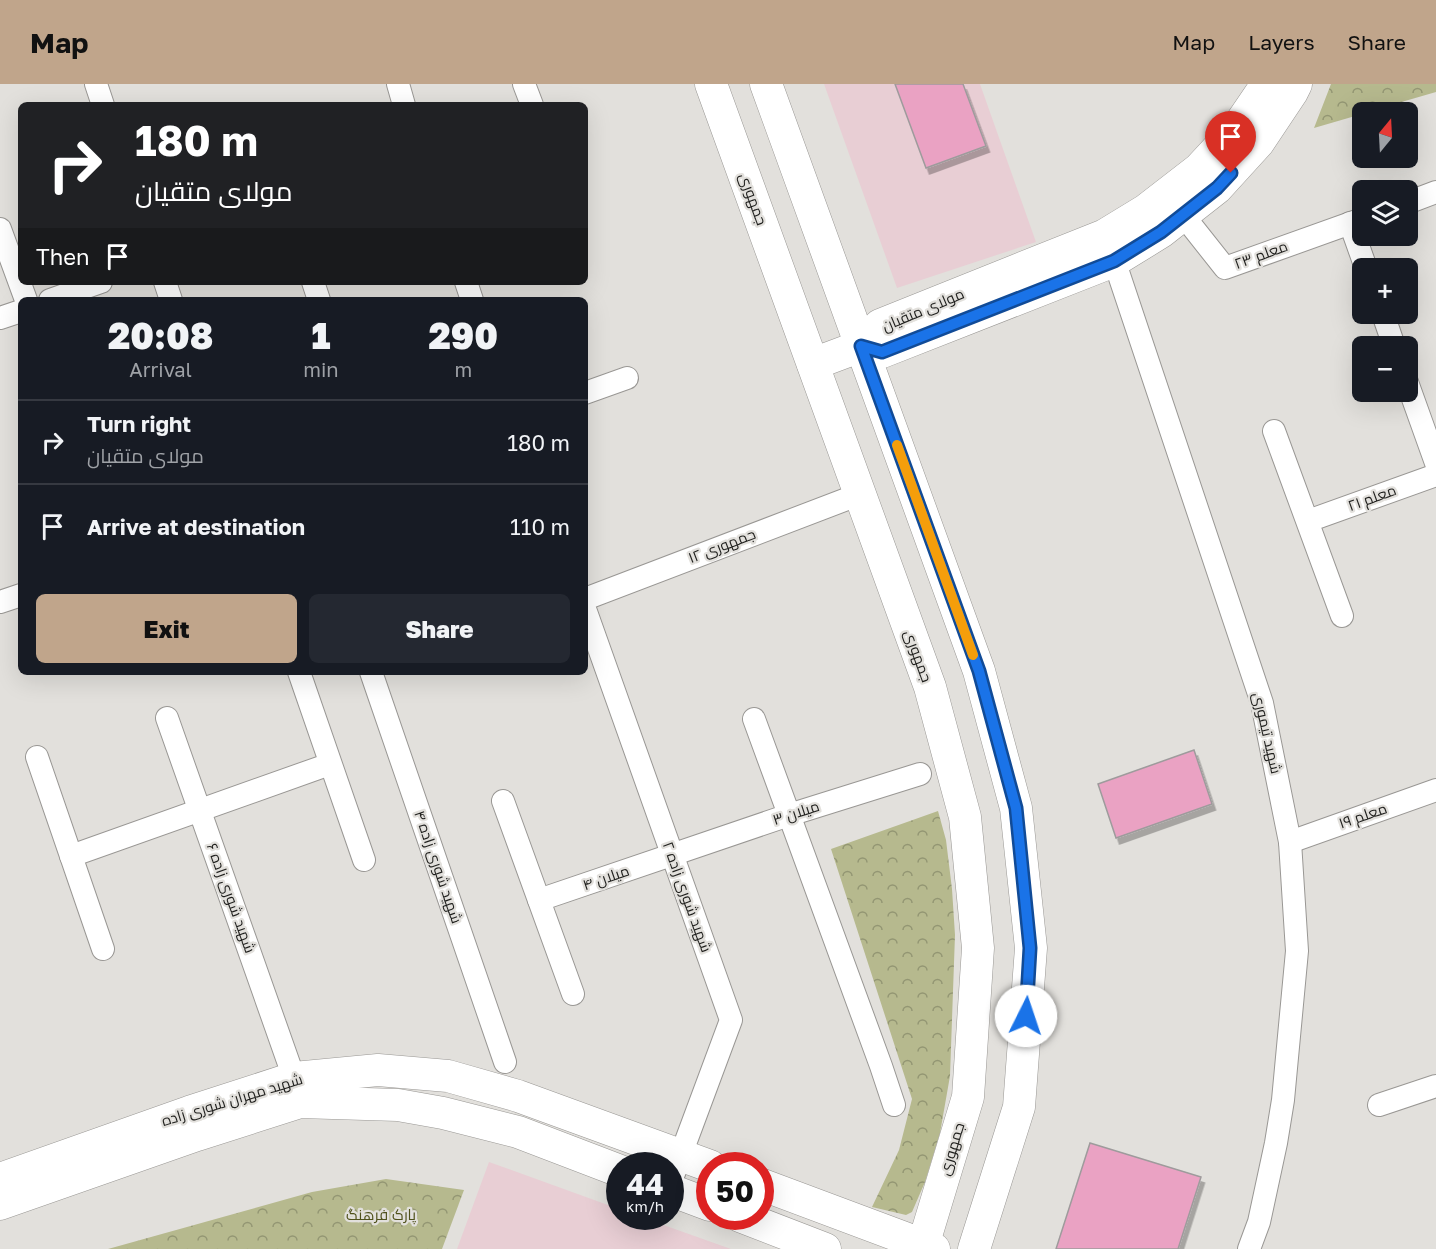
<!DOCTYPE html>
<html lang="en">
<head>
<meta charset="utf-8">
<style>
  body { margin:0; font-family:"Golos Text",Cairo,sans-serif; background:#242831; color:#f1f3f6; height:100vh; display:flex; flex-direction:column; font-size:22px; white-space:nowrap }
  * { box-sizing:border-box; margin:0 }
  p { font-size:20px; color:#9ea1a6 }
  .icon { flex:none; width:33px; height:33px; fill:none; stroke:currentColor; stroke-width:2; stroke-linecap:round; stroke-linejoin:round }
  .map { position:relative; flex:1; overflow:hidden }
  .sheet { position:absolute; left:18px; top:213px; width:570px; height:378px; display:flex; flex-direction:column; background:#171b24; border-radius:9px; box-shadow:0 6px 24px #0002 }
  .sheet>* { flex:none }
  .top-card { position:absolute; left:18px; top:18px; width:570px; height:183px; border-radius:9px; box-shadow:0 6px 24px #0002; background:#202124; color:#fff; overflow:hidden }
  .needle { width:39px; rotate:18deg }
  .fabs { position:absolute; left:1352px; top:18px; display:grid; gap:12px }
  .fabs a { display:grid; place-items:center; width:66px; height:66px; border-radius:9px; background:#171b24; box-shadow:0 6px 24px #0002; font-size:30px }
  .speed { position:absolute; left:606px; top:1068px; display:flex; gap:12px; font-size:30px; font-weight:700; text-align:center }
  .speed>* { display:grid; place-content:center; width:78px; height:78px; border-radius:50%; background:#171b24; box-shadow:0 6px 24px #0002; line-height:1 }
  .speed small { font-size:15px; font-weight:400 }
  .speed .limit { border:9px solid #d22; background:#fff; color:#111 }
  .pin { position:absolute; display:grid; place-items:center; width:51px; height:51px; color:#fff; margin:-62px -26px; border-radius:50% 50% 50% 0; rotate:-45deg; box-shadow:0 0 6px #0007 }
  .pin .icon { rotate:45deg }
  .me { position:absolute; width:66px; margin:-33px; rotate:4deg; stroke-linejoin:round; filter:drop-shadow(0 0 4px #0008) }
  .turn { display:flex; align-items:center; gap:21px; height:126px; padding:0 18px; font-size:27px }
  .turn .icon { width:78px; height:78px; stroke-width:2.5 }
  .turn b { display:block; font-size:42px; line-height:51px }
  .then { display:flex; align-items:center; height:57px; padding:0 18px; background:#0003; gap:12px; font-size:22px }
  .eta { display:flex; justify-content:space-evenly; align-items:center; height:102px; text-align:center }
  .eta b { font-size:36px; font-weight:800; line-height:42px }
  .primary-button { display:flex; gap:12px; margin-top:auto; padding:12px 18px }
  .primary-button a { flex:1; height:69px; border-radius:9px; background:#c0a58b; color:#111; font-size:24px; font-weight:800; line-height:69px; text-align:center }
  .primary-button a+a { background:#242831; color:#f1f3f6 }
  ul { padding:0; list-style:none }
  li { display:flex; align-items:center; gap:18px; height:84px; padding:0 18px; border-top:2px solid #363941 }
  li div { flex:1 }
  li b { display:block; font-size:22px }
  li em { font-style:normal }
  header { display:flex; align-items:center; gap:36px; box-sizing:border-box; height:84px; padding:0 30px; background:#c0a58b; color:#111 }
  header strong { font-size:28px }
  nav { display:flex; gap:33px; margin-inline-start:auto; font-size:21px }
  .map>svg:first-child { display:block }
</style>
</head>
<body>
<header>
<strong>Map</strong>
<nav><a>Map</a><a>Layers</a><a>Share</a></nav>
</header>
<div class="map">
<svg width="1436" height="1165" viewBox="0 0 1436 1165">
  <defs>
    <pattern id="park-crowns" width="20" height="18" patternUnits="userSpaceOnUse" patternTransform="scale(1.5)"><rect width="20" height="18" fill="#b6b98e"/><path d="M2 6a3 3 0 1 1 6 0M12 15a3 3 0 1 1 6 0" fill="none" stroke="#939673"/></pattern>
    <filter id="shadow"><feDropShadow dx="3.5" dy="6" stdDeviation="0" flood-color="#0004"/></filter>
  </defs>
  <rect width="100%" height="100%" fill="#e2e0dc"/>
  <g fill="#e8ced4">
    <path d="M 824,0 L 980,0 L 1036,158 L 897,204 Z"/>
    <path d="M 489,1078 L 619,1125 L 620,1132 L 641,1133 L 731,1165 L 457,1165 Z"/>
  </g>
  <g fill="url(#park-crowns)">
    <path d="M 1331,0 L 1436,0 L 1436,8 L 1367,28 L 1362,28 L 1362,30 L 1314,44 Z"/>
    <path d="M 938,727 L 946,756 L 952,805 L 955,851 L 950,992 L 940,1049 L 925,1098 L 912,1128 L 906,1131 L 872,1123 L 899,1066 L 912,1015 L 831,765 Z"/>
    <path d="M 386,1095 L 464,1106 L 442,1165 L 108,1165 L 312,1108 Z"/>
  </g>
  <g fill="#eaa2c3" stroke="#9e9b9c" stroke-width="1.5" filter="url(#shadow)">
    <path d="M 895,0 L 963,0 L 986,62 L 926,84 Z"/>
    <path d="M 1194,666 L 1212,720 L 1116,754 L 1098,700 Z"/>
    <path d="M 1090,1059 L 1201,1093 L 1178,1165 L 1056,1165 Z"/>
  </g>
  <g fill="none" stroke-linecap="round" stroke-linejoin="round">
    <g stroke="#999794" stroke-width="24">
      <g id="street">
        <path d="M 96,0 L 103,21"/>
        <path d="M 398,0 L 404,21"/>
        <path d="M 524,0 L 532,21"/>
        <path d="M 1407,119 L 1436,108"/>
        <path d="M 1183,131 L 1225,184 L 1362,135"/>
        <path d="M 1350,139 L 1366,184"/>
        <path d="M 0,145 L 26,216"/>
        <path d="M 1110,164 L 1262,619 L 1290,758 L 1297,867 L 1283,1016 L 1276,1059 L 1259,1138 L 1249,1165"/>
        <path d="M 165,198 L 171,216"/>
        <path d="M 313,198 L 319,216"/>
        <path d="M 466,198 L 472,216"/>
        <path d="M 50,216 L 101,198"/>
        <path d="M 1383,230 L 1394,262"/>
        <path d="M 0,234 L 21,227"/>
        <path d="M 1407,298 L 1436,379"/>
        <path d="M 585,309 L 627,294"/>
        <path d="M 1274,347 L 1342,532"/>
        <path d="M 1308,437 L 1436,391"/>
        <path d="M 585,515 L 860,410"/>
        <path d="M 0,518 L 21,511"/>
        <path d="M 585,525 L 731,936 L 670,1100"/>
        <path d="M 299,588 L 364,776"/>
        <path d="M 371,588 L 505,978"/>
        <path d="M 167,634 L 294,994 L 297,1007"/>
        <path d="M 754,635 L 881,982 L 894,1021"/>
        <path d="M 37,673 L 103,865"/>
        <path d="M 503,717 L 573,910"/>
        <path d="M 1290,758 L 1436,706"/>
        <path d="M 71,772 L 330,680"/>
        <path d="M 539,816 L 789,731 L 920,690"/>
        <path d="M 1379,1021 L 1436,1002"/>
      </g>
    </g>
    <g stroke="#999794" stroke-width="33">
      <g id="secondary">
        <path d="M 711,0 L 930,603 L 965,733 L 978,864 L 968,1013 L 922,1165"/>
        <path d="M 766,0 L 979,587 L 1016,724 L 1031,864 L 1019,1023 L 974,1165"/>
        <path d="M 861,262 L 882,268 L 1114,177 L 1161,148 L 1217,104 L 1258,59 L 1292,8 L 1296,0"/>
        <path d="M 813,280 L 861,262 L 880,241 L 1105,151 L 1146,126 L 1199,85 L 1237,44 L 1267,0"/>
        <path d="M 0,1095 L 189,1028 L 294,994 L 378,986 L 448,992 L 518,1012 L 710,1082"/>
        <path d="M 760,1100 L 934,1165"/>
        <path d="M 670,1106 L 710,1121"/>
        <path d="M 0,1120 L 197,1051 L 300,1018 L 398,1021 L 443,1029 L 518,1048 L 620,1087"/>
        <path d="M 740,1132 L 825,1165"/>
      </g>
    </g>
    <use href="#street" stroke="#fff" stroke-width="22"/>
    <use href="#secondary" stroke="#fff" stroke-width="32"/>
  </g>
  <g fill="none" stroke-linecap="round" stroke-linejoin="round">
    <g stroke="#114b97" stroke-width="15">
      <path id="route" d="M 1026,932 L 1030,864 L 1016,724 L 979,587 L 861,262 L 882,268 L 1114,177 L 1161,148 L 1217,104 L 1231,89"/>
    </g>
    <use href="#route" stroke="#1a73e8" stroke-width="10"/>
    <path stroke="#f59e0b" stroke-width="10" d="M 897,361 L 973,571"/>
  </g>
  <g text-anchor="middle" stroke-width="4.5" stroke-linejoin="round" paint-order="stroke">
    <g font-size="15" fill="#1e1e1c" stroke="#e2e0dc">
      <text transform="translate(753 115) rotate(70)" y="5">جمهوری</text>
      <text transform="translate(1261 171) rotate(-20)" y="5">معلم ۲۳</text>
      <text transform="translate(923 226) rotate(-23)" y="5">مولای متقیان</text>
      <text transform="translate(1372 414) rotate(-20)" y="5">معلم ۲۱</text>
      <text transform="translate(722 462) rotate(-21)" y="5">جمهوری ۱۲</text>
      <text transform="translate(918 572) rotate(70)" y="5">جمهوری</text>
      <text transform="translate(1267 649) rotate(77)" y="5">شهید تیموری</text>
      <text transform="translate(796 729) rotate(-18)" y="5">میلان ۳</text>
      <text transform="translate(1363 732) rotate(-19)" y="5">معلم ۱۹</text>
      <text transform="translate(438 783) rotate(71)" y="5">شهید شوری زاده ۴</text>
      <text transform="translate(606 794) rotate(-19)" y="5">میلان ۴</text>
      <text transform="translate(687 813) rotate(70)" y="5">شهید شوری زاده ۲</text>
      <text transform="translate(231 814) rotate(70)" y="5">شهید شوری زاده ۶</text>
      <text transform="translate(232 1016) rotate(-17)" y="5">شهید مهران شوری زاده</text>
      <text transform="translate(952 1065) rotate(-73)" y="5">جمهوری</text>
    </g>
    <g font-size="15" fill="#4f511b" stroke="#e2e0dc">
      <text x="381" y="1136">پارک فرهنگ</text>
    </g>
  </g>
</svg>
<div class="fabs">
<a><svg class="needle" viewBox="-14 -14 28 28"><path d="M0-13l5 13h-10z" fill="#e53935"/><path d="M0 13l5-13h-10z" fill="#9ea1a6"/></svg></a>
<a><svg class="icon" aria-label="layers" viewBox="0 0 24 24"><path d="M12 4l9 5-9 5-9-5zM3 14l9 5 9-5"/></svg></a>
<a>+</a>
<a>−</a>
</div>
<div class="speed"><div>44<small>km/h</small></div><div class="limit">50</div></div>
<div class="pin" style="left:1231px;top:89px;background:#d93025"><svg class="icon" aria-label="arrive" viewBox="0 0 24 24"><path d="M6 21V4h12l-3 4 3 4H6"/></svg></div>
<svg class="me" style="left:1026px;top:932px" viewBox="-20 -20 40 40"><circle r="19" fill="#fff"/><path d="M0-13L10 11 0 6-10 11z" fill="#1a73e8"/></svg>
<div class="top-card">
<div class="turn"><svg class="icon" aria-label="right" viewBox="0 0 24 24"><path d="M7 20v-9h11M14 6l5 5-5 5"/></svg><div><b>180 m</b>مولای متقیان</div></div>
<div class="then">Then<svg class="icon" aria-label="arrive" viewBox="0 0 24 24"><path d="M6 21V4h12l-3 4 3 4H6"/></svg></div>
</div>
<section class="sheet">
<div class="eta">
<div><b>20:08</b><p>Arrival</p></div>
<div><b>1</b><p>min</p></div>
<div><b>290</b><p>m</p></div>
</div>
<ul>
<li><svg class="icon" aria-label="right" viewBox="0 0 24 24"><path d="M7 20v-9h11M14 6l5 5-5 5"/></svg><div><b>Turn right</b><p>مولای متقیان</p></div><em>180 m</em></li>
<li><svg class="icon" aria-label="arrive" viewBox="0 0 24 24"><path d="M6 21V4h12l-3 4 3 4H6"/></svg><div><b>Arrive at destination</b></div><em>110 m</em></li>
</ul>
<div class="primary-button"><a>Exit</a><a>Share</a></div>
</section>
</div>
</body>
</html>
